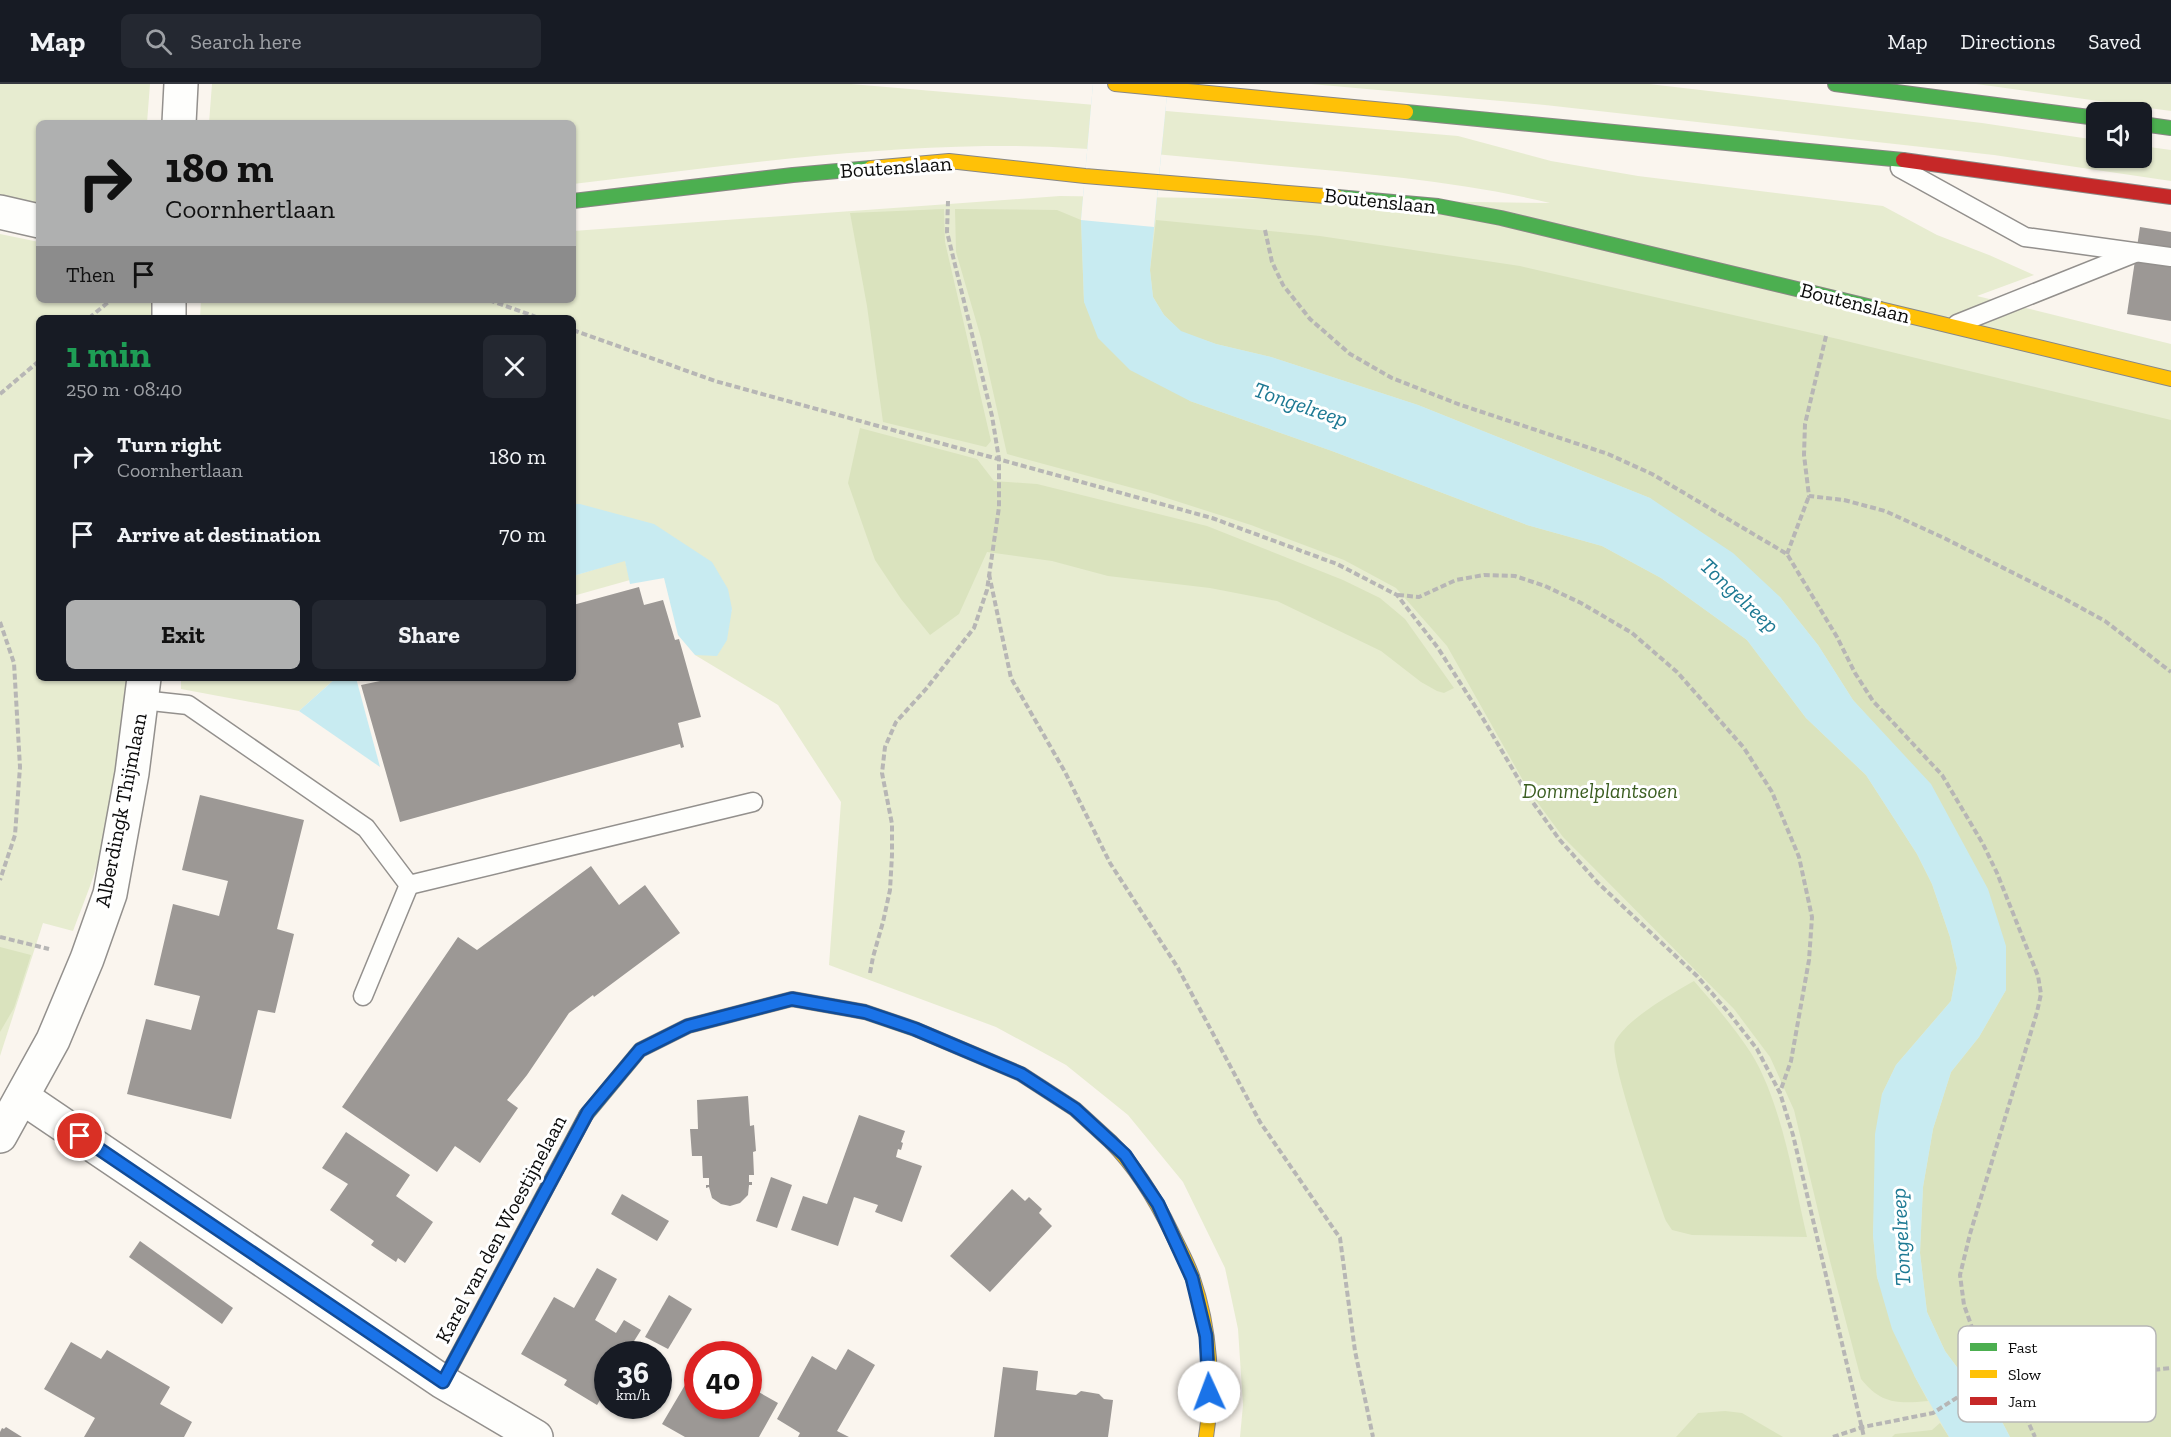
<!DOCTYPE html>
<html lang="en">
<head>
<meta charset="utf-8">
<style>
  body { margin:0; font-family:"Zilla Slab",serif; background:#242831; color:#f1f3f6; height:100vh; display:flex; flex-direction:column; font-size:22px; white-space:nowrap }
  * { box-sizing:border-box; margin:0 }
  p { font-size:20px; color:#9ea1a6 }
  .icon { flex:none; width:33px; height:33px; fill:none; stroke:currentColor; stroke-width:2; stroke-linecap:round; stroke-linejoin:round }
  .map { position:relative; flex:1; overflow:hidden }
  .drawer { position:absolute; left:36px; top:231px; width:540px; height:366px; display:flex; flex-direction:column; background:#171b24; border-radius:9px; box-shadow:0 2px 4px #0004 }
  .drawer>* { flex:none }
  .banner { position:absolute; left:36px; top:36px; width:540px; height:183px; border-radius:9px; box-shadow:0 2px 4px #0004; background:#afb0b0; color:#111; overflow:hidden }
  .tools { position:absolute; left:2086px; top:18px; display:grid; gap:12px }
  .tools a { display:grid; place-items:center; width:66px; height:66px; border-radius:9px; background:#171b24; box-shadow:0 2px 4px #0004; font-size:30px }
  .speed { position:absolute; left:594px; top:1257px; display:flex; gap:12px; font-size:30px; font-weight:700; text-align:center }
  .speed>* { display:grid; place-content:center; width:78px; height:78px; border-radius:50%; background:#171b24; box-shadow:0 2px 4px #0004; line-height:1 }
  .speed small { font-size:15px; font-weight:400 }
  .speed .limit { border:9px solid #d22; background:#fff; color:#111 }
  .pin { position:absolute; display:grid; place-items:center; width:51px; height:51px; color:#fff; margin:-26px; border:3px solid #fff; border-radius:50%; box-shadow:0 2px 6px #0007 }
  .me { position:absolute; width:66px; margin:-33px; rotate:358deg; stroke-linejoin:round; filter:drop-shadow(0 0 4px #0008) }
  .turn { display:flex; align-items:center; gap:21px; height:126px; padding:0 30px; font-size:27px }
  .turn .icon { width:78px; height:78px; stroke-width:2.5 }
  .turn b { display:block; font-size:42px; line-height:51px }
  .then { display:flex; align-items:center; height:57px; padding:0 30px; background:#0003; gap:12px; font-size:22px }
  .round { display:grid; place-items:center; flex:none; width:63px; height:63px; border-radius:9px; background:#242831 }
  .overview { display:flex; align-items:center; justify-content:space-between; height:102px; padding:0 30px }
  h1 { font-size:36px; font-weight:800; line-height:45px; color:#1e9e55 }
  .action { display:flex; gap:12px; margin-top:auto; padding:12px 30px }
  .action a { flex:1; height:69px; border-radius:9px; background:#afb0b0; color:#111; font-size:24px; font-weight:800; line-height:69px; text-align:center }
  .action a+a { background:#242831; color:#f1f3f6 }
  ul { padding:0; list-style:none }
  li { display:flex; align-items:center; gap:18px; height:78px; padding:0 30px }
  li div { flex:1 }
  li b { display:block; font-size:22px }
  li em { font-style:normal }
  header { display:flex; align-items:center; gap:36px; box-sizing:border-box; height:84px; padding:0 30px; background:#171b24; border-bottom:2px solid #363941 }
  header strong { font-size:28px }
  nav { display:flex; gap:33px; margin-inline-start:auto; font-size:21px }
  .search { width:420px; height:54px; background:#242831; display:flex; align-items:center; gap:15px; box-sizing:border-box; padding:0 21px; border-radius:9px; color:#9ea1a6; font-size:22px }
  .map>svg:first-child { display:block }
</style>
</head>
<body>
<header>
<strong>Map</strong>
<div class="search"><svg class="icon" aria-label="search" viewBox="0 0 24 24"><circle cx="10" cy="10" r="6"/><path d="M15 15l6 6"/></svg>Search here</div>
<nav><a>Map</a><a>Directions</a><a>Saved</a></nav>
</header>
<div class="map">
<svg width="2171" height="1353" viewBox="0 0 2171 1353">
  <rect width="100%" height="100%" fill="#faf5ee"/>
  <g fill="#e7ecd0">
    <path d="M 0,0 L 150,0 L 147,39 L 39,39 L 39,120 L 0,111 Z"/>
    <path d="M 212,0 L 851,0 L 1458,52 L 1551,77 L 1638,92 L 1883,122 L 1937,151 L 1989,171 L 2034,191 L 1977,212 L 2171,260 L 2171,1353 L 1240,1353 L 1243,1321 L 1238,1245 L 1225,1184 L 1183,1098 L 1128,1031 L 1066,981 L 996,943 L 829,881 L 841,718 L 778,621 L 695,571 L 717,571 L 732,525 L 573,448 L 573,234 L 200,234 L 201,216 L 573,216 L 573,147 L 1060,112 L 1550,119 C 1463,98 1370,90 1281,82 C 1183,73 1084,61 986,62 C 847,64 710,84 573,100 L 573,39 L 209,39 Z"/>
    <path d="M 1311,0 L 1649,0 L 1982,39 L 2097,56 L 2097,74 L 2142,74 L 2142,62 L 2171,66 L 2171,97 L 1994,71 L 1545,21 Z"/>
    <path d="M 1976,0 L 2171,0 L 2171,27 L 1991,2 Z"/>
    <path d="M 0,150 L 39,158 L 39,216 L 154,216 L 153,234 L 39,234 L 39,594 L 128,594 C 121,649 114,705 103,759 C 96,789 84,818 73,847 L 43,839 L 0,972 Z"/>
    <path d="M 625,476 L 630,496 L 573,512 L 573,492 Z"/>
    <path d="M 181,594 L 336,594 L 299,627 L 181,605 Z"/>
  </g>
  <g fill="#dae3be">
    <path d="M 944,125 L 945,158 L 991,357 L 986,363 L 883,338 L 867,222 L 850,129 Z"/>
    <path d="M 955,125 L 1057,126 L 1081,136 L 1084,218 L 1190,317 L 1332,367 L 1527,441 L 1602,462 L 1661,494 L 1747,556 L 1806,634 L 1866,691 L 1917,770 L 1932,800 L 1950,853 L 1957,884 L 1951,917 L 1896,981 L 1882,1010 L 1875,1105 L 1873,1151 L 1877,1193 L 1915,1293 L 1928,1317 C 1898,1320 1881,1320 1861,1295 L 1830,1177 L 1794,1026 L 1770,973 L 1734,925 L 1563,753 L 1529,707 L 1447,562 L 1396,504 L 1344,476 L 1251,441 L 1151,409 L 1007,370 L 981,254 L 956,168 Z"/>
    <path d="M 1156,136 L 1320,152 L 1520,182 L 1838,255 L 2171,336 L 2171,1353 L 2010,1353 L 1997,1328 L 1980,1314 L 1945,1267 L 1927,1228 L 1920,1169 L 1923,1103 L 1933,1045 L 1951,988 L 1979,953 L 2006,906 L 1888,655 L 1853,616 L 1818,561 L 1780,513 L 1650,414 L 1418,321 L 1271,273 L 1216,260 L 1181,248 L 1164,231 L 1153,213 L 1150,186 Z"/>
    <path d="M 860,344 L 977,375 L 994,397 L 1037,400 L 1207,442 L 1343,496 L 1380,514 L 1405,535 L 1454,604 L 1444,609 L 1437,607 L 1421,598 L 1381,567 L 1277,517 L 1210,504 L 1108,492 L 1052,477 L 987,468 L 959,530 L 930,551 L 901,515 L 875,476 L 848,399 Z"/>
    <path d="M 0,863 L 31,871 L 14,924 L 0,948 Z"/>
    <path d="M 1694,897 C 1714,920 1734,943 1751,969 C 1781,1017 1794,1097 1807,1153 L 1692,1151 L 1672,1146 L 1666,1137 C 1657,1112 1608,974 1615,958 C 1625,936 1673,909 1694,897 Z"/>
    <path d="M 1725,1327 L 1742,1329 L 1783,1353 L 1676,1353 L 1698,1329 Z"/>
    <path d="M 1940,1339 L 1949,1353 L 1892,1353 L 1895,1350 L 1932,1346 Z"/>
  </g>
  <g fill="#c8ebf1">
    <path d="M 1093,0 L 1168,0 L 1150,186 L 1153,213 L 1164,231 L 1181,247 L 1216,260 L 1271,273 L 1418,321 L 1650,414 L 1733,469 L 1780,513 L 1818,561 L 1853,616 L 1931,700 L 1988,805 L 2006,862 L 2006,906 L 1979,953 L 1951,988 L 1933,1045 L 1923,1103 L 1920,1169 L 1927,1228 L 1945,1267 L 1980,1314 L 1997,1328 L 2010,1353 L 1949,1353 L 1915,1293 L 1892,1245 L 1877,1193 L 1873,1151 L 1875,1050 L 1882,1010 L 1896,981 L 1951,917 L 1957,884 L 1950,853 L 1932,800 L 1917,770 L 1866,691 L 1806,634 L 1747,556 L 1661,494 L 1602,462 L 1527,441 L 1332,367 L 1190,317 L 1130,286 L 1098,254 L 1084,218 L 1081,136 Z"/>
    <path d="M 573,420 L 580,420 L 654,440 L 712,478 L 728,505 L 732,525 L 727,556 L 717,572 L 695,571 L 678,551 L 664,494 L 630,500 L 625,477 L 573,492 Z"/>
    <path d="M 336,594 L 356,594 L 380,683 L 299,627 Z"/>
  </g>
  <path fill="#faf5ee" d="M 1093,0 L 1168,0 L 1154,143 L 1081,136 Z"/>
  <g fill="#9c9895">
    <path d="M 2140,143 L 2171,148 L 2171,237 L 2127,230 Z"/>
    <path d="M 639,503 L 644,521 L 663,516 L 675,556 L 679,555 L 701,633 L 678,639 L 684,663 L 681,664 L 680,660 L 400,738 L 361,601 L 380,597 L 379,594 L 573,594 L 573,521 Z"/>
    <path d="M 200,711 L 304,736 L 277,845 L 294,850 L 275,929 L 258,926 L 231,1035 L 127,1010 L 146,935 L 191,946 L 200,912 L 154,901 L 173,820 L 219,832 L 228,797 L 182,786 Z"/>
    <path d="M 591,782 L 619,821 L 645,801 L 680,849 L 594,913 L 593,911 L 569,929 L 527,991 L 507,1016 L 518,1024 L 480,1079 L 455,1062 L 437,1088 L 342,1023 L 458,853 L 477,866 Z"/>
    <path d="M 748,1012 L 750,1042 L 754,1041 L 756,1067 L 753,1068 L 754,1091 L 749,1091 L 749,1098 L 752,1098 L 752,1101 L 749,1101 L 748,1111 L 740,1119 L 730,1122 L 721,1120 L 712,1114 L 709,1103 L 706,1104 L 706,1101 L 709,1101 L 709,1094 L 703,1094 L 702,1072 L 692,1072 L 690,1045 L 698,1045 L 697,1016 Z"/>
    <path d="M 859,1031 L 905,1047 L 901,1058 L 903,1059 L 901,1066 L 898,1065 L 896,1073 L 922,1082 L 902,1138 L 875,1128 L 878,1121 L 854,1113 L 838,1162 L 791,1146 L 803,1112 L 827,1120 Z"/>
    <path d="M 346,1048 L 410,1091 L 396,1112 L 433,1138 L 405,1179 L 398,1174 L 396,1178 L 371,1161 L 374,1157 L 330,1126 L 348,1100 L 322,1084 Z"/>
    <path d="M 771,1093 L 792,1101 L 777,1144 L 756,1137 Z"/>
    <path d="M 1012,1105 L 1025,1117 L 1029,1113 L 1042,1125 L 1039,1129 L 1052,1142 L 990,1208 L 950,1172 Z"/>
    <path d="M 622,1110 L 669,1137 L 657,1157 L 611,1130 Z"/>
    <path d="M 140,1157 L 233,1224 L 222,1240 L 129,1173 Z"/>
    <path d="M 597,1184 L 617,1195 L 595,1236 L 616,1249 L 624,1236 L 641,1246 L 626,1270 L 608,1270 L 608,1303 L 597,1321 L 564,1301 L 567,1296 L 521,1270 L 554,1213 L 574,1224 Z"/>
    <path d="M 669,1211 L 692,1225 L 668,1265 L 645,1253 Z"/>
    <path d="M 71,1258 L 101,1275 L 107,1266 L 170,1303 L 160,1320 L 192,1338 L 184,1353 L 84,1353 L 95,1334 L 44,1305 Z"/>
    <path d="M 707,1263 L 721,1270 L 702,1270 Z"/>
    <path d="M 848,1265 L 875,1281 L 837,1347 L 849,1353 L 798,1353 L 800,1349 L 777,1335 L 812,1272 L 836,1286 Z"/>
    <path d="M 698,1279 L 698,1322 L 748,1322 L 748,1302 L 778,1319 L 759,1353 L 685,1353 L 662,1340 Z"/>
    <path d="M 1003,1283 L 1038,1287 L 1036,1306 L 1076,1311 L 1081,1307 L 1099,1310 L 1104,1315 L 1113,1316 L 1108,1353 L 994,1353 Z"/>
    <path d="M 6,1343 L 22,1353 L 0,1353 L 0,1348 L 2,1344 L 4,1345 Z"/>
  </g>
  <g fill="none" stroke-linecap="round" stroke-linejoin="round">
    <g stroke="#93908d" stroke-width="21">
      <g id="lane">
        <path d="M 1900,84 L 2025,153 L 2171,173"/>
        <path d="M 1957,240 L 2135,169"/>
        <path d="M 142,616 L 188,621 L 366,744 L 409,801 L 753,718"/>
        <path d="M 363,912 L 409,801"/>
      </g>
    </g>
    <g stroke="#93908d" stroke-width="36">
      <g id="street">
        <path d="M 179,39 L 181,0"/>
        <path d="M 0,128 L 39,137"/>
        <path d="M 169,234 L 169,216"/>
        <path d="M 22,1013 L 443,1298 L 536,1353"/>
        <path d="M 0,1052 L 53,956 L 87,875 L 110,810 L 132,689 L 144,594"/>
      </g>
    </g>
    <g stroke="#898784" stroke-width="16">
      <g id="fast">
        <path d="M 1835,0 L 2097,34"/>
        <path d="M 1406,28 L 1903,76"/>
        <path d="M 2142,40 L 2171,44"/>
        <path d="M 1337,113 L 1438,122 L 1501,134 L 1880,225"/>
        <path d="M 573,117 L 793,91 L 871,84"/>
        <path d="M 586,1031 L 640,966 L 688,942 L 792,915 L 865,928 L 915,945 L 1021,990 L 1075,1025 L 1111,1058"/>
      </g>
    </g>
    <g stroke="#898784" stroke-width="16">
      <g id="slow">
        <path d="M 1115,0 L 1406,28"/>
        <path d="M 871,84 L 949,77 L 1085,92 L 1337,113"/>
        <path d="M 1880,225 L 2171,295"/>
        <path d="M 1111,1058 C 1137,1084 1156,1116 1172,1149 C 1179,1164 1188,1179 1193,1195 C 1210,1244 1214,1302 1206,1353"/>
        <path d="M 443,1298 L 586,1031"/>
      </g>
    </g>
    <g stroke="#898784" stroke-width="16">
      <path id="jam" d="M 1903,76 L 2171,113"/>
    </g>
    <g stroke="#b7b6b5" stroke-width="4" stroke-dasharray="6 3" stroke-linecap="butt">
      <path d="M 1265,146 L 1272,178 L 1283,201 L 1310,235 L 1350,270 L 1392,294 L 1458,320 L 1608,370 L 1652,390 L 1787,470 L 1837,553 L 1855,589 L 1873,617 L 1942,691 L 1983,760 L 1997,789 L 2038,892 L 2041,910 L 2037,928 L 1970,1150 L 1960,1191 L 1964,1221 L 1974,1249 L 1988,1278 L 2020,1320 L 2035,1353"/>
      <path d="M 489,216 L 539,234"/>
      <path d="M 89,234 L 111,216"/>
      <path d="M 573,246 L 715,297 L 1212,434 L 1337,480 L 1397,511 L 1438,564 L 1482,633 L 1529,713 L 1559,755 L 1597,798 L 1697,892 L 1729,929 L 1757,965 L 1780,1009 L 1793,1051 L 1864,1353"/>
      <path d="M 1826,252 L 1805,340 L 1804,371 L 1809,412 L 1844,416 L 1885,427 L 1944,454 L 2065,515 L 2105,537 L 2171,588"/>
      <path d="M 0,310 L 39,277"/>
      <path d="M 1787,470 L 1809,412"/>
      <path d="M 989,490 L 1011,594 L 1065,688 L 1110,779 L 1178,884 L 1260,1038 L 1340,1154 L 1355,1267 L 1373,1353"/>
      <path d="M 1398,511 L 1419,513 L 1456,496 L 1484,491 L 1515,492 L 1545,502 L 1581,519 L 1632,549 L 1677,588 L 1744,664 L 1772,708 L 1799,773 L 1812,833 L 1809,876 L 1791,977 L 1780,1008"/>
      <path d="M 0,538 L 14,579 L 20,683 L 15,751 L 0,796"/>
      <path d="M 0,853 L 49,865"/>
      <path d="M 870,889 L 873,873 L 883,838 L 890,806 L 892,771 L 892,740 L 882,689 L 885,663 L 896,638 L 926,605 L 974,544 L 987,506 L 999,423 L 999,375 L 992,332 L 947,148 L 948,117"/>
      <path d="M 1833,1353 L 1863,1343 L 1933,1329 L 1975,1302 L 2005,1302 L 2171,1284"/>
    </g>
    <use href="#lane" stroke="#fefefc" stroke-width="18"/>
    <use href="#street" stroke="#fefefc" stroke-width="33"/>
    <use href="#fast" stroke="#4caf50" stroke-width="14"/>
    <use href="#slow" stroke="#ffc107" stroke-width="14"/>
    <use href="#jam" stroke="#c62828" stroke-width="14"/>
  </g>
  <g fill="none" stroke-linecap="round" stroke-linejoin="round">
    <g stroke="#114b97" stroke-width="15">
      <path id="route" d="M 80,1052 L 443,1298 L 588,1028 L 640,966 L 688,942 L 792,915 L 865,928 L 915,945 L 1021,990 L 1075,1025 L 1125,1071 L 1158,1120 L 1192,1194 L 1206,1252 L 1209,1308"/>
    </g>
    <use href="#route" stroke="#1a73e8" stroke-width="10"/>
  </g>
  <g text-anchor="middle" stroke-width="6" stroke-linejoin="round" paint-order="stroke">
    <g font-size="21" fill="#0b0b0b" stroke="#fff">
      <text transform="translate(896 83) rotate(-4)" y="7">Boutenslaan</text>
      <text transform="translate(1380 117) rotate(6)" y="7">Boutenslaan</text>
      <text transform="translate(1855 219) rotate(14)" y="7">Boutenslaan</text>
      <text transform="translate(121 726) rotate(-79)" y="7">Alberdingk Thijmlaan</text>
      <text transform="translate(501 1145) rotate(-62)" y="7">Karel van den Woestijnelaan</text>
    </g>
    <g font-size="21" font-style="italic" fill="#3a5d20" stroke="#fff">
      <text x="1600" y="714">Dommelplantsoen</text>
    </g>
    <g font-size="22" font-style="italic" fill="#1d7993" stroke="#fff">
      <text transform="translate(1301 320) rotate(19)" y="8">Tongelreep</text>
      <text transform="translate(1740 511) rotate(43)" y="8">Tongelreep</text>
      <text transform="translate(1900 1153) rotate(-93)" y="8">Tongelreep</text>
    </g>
  </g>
  <rect x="1958" y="1242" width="198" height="96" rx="9" fill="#fff" stroke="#b6b6b6" stroke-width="1.5"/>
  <rect x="1970" y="1259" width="27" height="8" fill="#4caf50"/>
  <rect x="1970" y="1286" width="27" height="8" fill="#ffc107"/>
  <rect x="1970" y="1313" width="27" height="8" fill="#c62828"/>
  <g font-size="16" fill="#0b0b0b">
    <text x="2008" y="1269">Fast</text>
    <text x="2008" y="1296">Slow</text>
    <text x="2008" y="1323">Jam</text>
  </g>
</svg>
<div class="tools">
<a><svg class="icon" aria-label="sound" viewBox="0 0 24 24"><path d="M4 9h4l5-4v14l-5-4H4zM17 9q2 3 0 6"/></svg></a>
</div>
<div class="speed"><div>36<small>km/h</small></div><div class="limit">40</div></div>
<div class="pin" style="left:80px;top:1052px;background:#d93025"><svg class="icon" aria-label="arrive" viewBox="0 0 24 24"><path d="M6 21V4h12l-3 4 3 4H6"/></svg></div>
<svg class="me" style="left:1209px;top:1308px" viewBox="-20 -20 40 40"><circle r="19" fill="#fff"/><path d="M0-13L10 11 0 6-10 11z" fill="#1a73e8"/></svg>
<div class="banner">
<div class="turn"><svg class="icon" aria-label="right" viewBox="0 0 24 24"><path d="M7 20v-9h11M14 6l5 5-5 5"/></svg><div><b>180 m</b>Coornhertlaan</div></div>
<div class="then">Then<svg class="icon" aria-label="arrive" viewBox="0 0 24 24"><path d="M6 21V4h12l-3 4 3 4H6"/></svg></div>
</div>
<section class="drawer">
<div class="overview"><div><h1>1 min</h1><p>250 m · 08:40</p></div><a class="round"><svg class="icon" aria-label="close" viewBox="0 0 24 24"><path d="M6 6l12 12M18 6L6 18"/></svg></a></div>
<ul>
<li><svg class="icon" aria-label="right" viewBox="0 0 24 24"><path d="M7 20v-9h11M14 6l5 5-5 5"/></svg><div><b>Turn right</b><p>Coornhertlaan</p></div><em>180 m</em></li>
<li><svg class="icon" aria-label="arrive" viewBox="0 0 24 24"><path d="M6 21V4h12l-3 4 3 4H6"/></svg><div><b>Arrive at destination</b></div><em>70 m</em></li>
</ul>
<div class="action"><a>Exit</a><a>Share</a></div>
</section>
</div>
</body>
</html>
